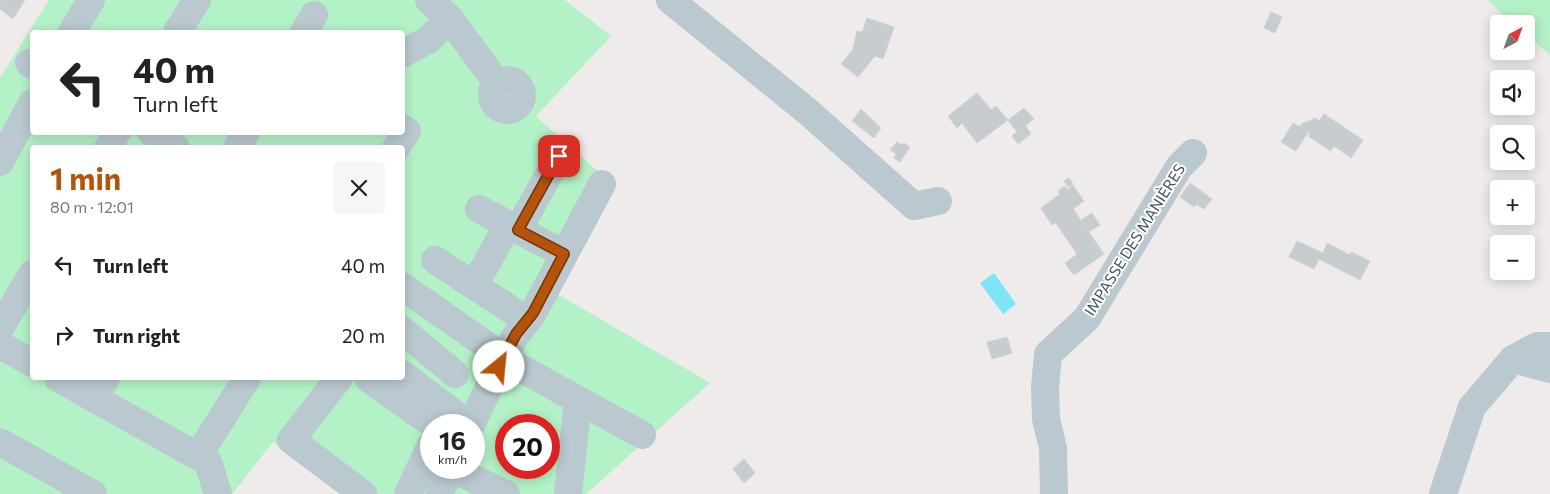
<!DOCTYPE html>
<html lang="en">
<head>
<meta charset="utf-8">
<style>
  body { margin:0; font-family:Commissioner,sans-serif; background:#f6f6f6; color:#222; height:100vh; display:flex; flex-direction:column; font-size:19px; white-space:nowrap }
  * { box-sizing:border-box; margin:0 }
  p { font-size:16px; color:#767676 }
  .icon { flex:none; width:28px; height:28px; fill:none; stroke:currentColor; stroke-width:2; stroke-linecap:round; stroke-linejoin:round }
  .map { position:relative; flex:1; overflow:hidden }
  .sheet { position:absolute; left:30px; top:145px; width:375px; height:235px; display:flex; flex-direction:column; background:#fff; border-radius:5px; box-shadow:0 2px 12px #0003 }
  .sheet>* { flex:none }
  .top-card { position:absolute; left:30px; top:30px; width:375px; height:105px; border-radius:5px; box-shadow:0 2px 12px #0003; background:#fff; color:#222; overflow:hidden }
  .needle { width:32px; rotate:41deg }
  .tools { position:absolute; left:1490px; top:15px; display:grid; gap:10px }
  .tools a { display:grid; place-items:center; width:45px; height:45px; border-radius:5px; background:#fff; box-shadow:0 2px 12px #0003; font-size:25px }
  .speed { position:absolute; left:420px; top:414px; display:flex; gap:10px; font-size:25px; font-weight:700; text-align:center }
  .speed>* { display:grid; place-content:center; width:65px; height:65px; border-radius:50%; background:#fff; box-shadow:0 2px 12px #0003; line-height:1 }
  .speed small { font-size:12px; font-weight:400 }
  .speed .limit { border:8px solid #d22; background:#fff; color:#111 }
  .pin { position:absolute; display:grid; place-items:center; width:42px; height:42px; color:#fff; margin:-21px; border-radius:10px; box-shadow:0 2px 8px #0006 }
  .me { position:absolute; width:55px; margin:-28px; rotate:28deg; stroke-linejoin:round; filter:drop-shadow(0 0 4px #0008) }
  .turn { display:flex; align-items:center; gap:18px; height:105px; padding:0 20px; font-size:22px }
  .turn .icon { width:65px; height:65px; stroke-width:2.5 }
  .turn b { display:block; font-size:35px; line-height:42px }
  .round { display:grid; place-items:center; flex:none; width:52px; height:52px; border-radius:5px; background:#f6f6f6 }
  .overview { display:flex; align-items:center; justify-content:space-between; height:85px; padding:0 20px }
  h1 { font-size:30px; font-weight:700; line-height:38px; color:#b45309 }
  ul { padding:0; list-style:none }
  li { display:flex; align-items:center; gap:15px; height:70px; padding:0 20px }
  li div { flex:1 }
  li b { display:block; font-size:19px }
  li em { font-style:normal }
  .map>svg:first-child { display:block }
</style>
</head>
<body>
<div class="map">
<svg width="1550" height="494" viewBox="0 0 1550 494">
  <rect width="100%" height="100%" fill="#efebeb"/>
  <g fill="#b3f2c6" fill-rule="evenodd">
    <path d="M 49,0 L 565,0 L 611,36 L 536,116 L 611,183 L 547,288 L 710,383 L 586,494 L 341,494 L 273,442 L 233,493 L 227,494 L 0,494 L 0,78 ZM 32,32 L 402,32 L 402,132 L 32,132 ZM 32,148 L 402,148 L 402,378 L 32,378 ZM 431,425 L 474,425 L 474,468 L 431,468 ZM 506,425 L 549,425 L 549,468 L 506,468 Z"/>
    <path d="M 1487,0 L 1550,0 L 1550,55 L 1526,34 L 1526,24 L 1514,24 Z"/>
  </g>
  <path fill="#7ce6f4" d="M 994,273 L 1016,304 L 1003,314 L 980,283 Z"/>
  <g fill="#c7ccd1" stroke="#cfd2d8">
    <path d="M 0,0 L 25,0 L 13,19 L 0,9 Z"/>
    <path d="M 1271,12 L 1282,17 L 1275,33 L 1264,28 Z"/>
    <path d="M 867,18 L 894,27 L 883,59 L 875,56 L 858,77 L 841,64 L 853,49 L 857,31 L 862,32 Z"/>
    <path d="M 977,93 L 991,110 L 996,106 L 1008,120 L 977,143 L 962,123 L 957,128 L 948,116 Z"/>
    <path d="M 1024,108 L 1034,119 L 1017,132 L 1008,120 Z"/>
    <path d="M 861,109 L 881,128 L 874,138 L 852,121 Z"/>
    <path d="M 1324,114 L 1363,140 L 1351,158 L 1334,146 L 1331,151 L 1308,136 L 1310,133 L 1308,132 L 1296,151 L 1281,142 L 1293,123 L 1300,127 L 1301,124 L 1316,118 L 1319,121 Z"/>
    <path d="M 1025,125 L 1031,134 L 1018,144 L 1012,136 Z"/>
    <path d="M 897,142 L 902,145 L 904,143 L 910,147 L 900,162 L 894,158 L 896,154 L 890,150 Z"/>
    <path d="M 1069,178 L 1073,184 L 1068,187 L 1064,181 Z"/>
    <path d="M 1190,183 L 1212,199 L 1204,209 L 1196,204 L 1194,207 L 1180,197 Z"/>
    <path d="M 1073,185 L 1084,201 L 1073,209 L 1104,254 L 1074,275 L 1065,263 L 1077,254 L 1056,223 L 1052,225 L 1041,208 L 1060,194 L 1058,191 L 1065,186 L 1067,190 Z"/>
    <path d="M 1092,213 L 1100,225 L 1089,232 L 1081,220 Z"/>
    <path d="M 1297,241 L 1323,253 L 1327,243 L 1350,255 L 1351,252 L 1370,261 L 1360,280 L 1319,259 L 1314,269 L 1289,257 Z"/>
    <path d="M 1007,337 L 1012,353 L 992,359 L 987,342 Z"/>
    <path d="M 744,459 L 755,473 L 744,483 L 733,469 Z"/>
  </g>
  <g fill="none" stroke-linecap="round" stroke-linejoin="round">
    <g stroke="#bac8d0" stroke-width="28">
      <path d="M 670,0 L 807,111 L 914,206 L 938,201"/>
      <path d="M 450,19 L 497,83"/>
      <path d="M 72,32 L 91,0"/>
      <path d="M 177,32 L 197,0"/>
      <path d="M 304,32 L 314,15"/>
      <path d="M 402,54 L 428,40 L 450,19 L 429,0"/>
      <path d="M 29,63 L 32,65"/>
      <circle cx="507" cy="95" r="15"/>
      <path d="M 151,132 L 176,148"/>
      <path d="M 108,148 L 117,132"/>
      <path d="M 237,148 L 246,132"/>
      <path d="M 396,148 L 407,131 L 402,128"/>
      <path d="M 0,162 L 32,103"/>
      <path d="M 479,209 L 564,254"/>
      <path d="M 518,230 L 559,156"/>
      <path d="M 435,260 L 510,309 L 526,322"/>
      <path d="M 402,286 L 513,364 L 642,435"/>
      <path d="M 474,286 L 501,237"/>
      <path d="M 0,328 L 32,274"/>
      <path d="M 402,330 L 455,374"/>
      <path d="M 0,345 L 32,363"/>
      <path d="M 1513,359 L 1550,369"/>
      <path d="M 402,374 L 469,425"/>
      <path d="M 58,378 L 208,462 L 218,494"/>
      <path d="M 339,378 L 291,440 L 363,494"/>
      <path d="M 368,378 L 434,425"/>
      <path d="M 95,398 L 106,378"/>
      <path d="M 471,425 L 503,357 L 517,334 L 533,313 L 602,184"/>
      <path d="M 0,442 L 93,494"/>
      <path d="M 198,456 L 247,378"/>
      <path d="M 451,468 L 506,494"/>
      <path d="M 408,494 L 431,445"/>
      <path d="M 439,494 L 451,468"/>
      <path d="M 568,494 L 578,400"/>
      <path d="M 1054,494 L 1053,448 L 1046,419 L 1045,387 L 1048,354 L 1087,318 L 1179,167 L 1193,153"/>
      <path d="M 1443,494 L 1472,407 L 1513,359 L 1537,346 L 1550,346"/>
    </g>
  </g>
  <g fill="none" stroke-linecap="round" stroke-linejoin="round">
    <g stroke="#753606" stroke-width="12">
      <path id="route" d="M 499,367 L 516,334 L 533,313 L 564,254 L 518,230 L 559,156"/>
    </g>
    <use href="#route" stroke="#b45309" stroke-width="9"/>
  </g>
  <g text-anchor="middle" stroke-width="4" stroke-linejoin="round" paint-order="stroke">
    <g font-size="15" fill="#42515b" stroke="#fff">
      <text transform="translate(1135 240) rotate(-58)" y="5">IMPASSE DES MANIÈRES</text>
    </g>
  </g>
</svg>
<div class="tools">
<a><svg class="needle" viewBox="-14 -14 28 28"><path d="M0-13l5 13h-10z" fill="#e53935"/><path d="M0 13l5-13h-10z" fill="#767676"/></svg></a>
<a><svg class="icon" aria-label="sound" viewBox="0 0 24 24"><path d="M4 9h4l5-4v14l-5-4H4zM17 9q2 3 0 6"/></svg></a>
<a><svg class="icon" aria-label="search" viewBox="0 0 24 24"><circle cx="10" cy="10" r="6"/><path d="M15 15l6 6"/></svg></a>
<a>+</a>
<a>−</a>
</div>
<div class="speed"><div>16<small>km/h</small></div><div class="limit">20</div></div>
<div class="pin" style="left:559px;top:156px;background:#d93025"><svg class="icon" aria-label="arrive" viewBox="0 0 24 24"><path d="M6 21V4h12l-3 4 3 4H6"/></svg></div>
<svg class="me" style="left:499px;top:367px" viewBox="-20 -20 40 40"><circle r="19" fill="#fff"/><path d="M0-13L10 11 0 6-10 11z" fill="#b45309"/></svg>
<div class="top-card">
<div class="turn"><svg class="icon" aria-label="left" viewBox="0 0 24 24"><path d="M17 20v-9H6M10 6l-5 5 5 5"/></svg><div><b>40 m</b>Turn left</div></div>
</div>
<section class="sheet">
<div class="overview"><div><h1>1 min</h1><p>80 m · 12:01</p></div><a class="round"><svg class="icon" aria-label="close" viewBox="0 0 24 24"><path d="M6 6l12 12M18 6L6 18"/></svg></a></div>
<ul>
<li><svg class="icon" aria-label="left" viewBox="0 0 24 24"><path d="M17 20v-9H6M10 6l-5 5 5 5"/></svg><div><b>Turn left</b></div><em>40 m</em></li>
<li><svg class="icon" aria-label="right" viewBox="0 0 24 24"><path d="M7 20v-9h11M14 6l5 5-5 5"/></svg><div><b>Turn right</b></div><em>20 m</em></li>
</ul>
</section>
</div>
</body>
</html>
